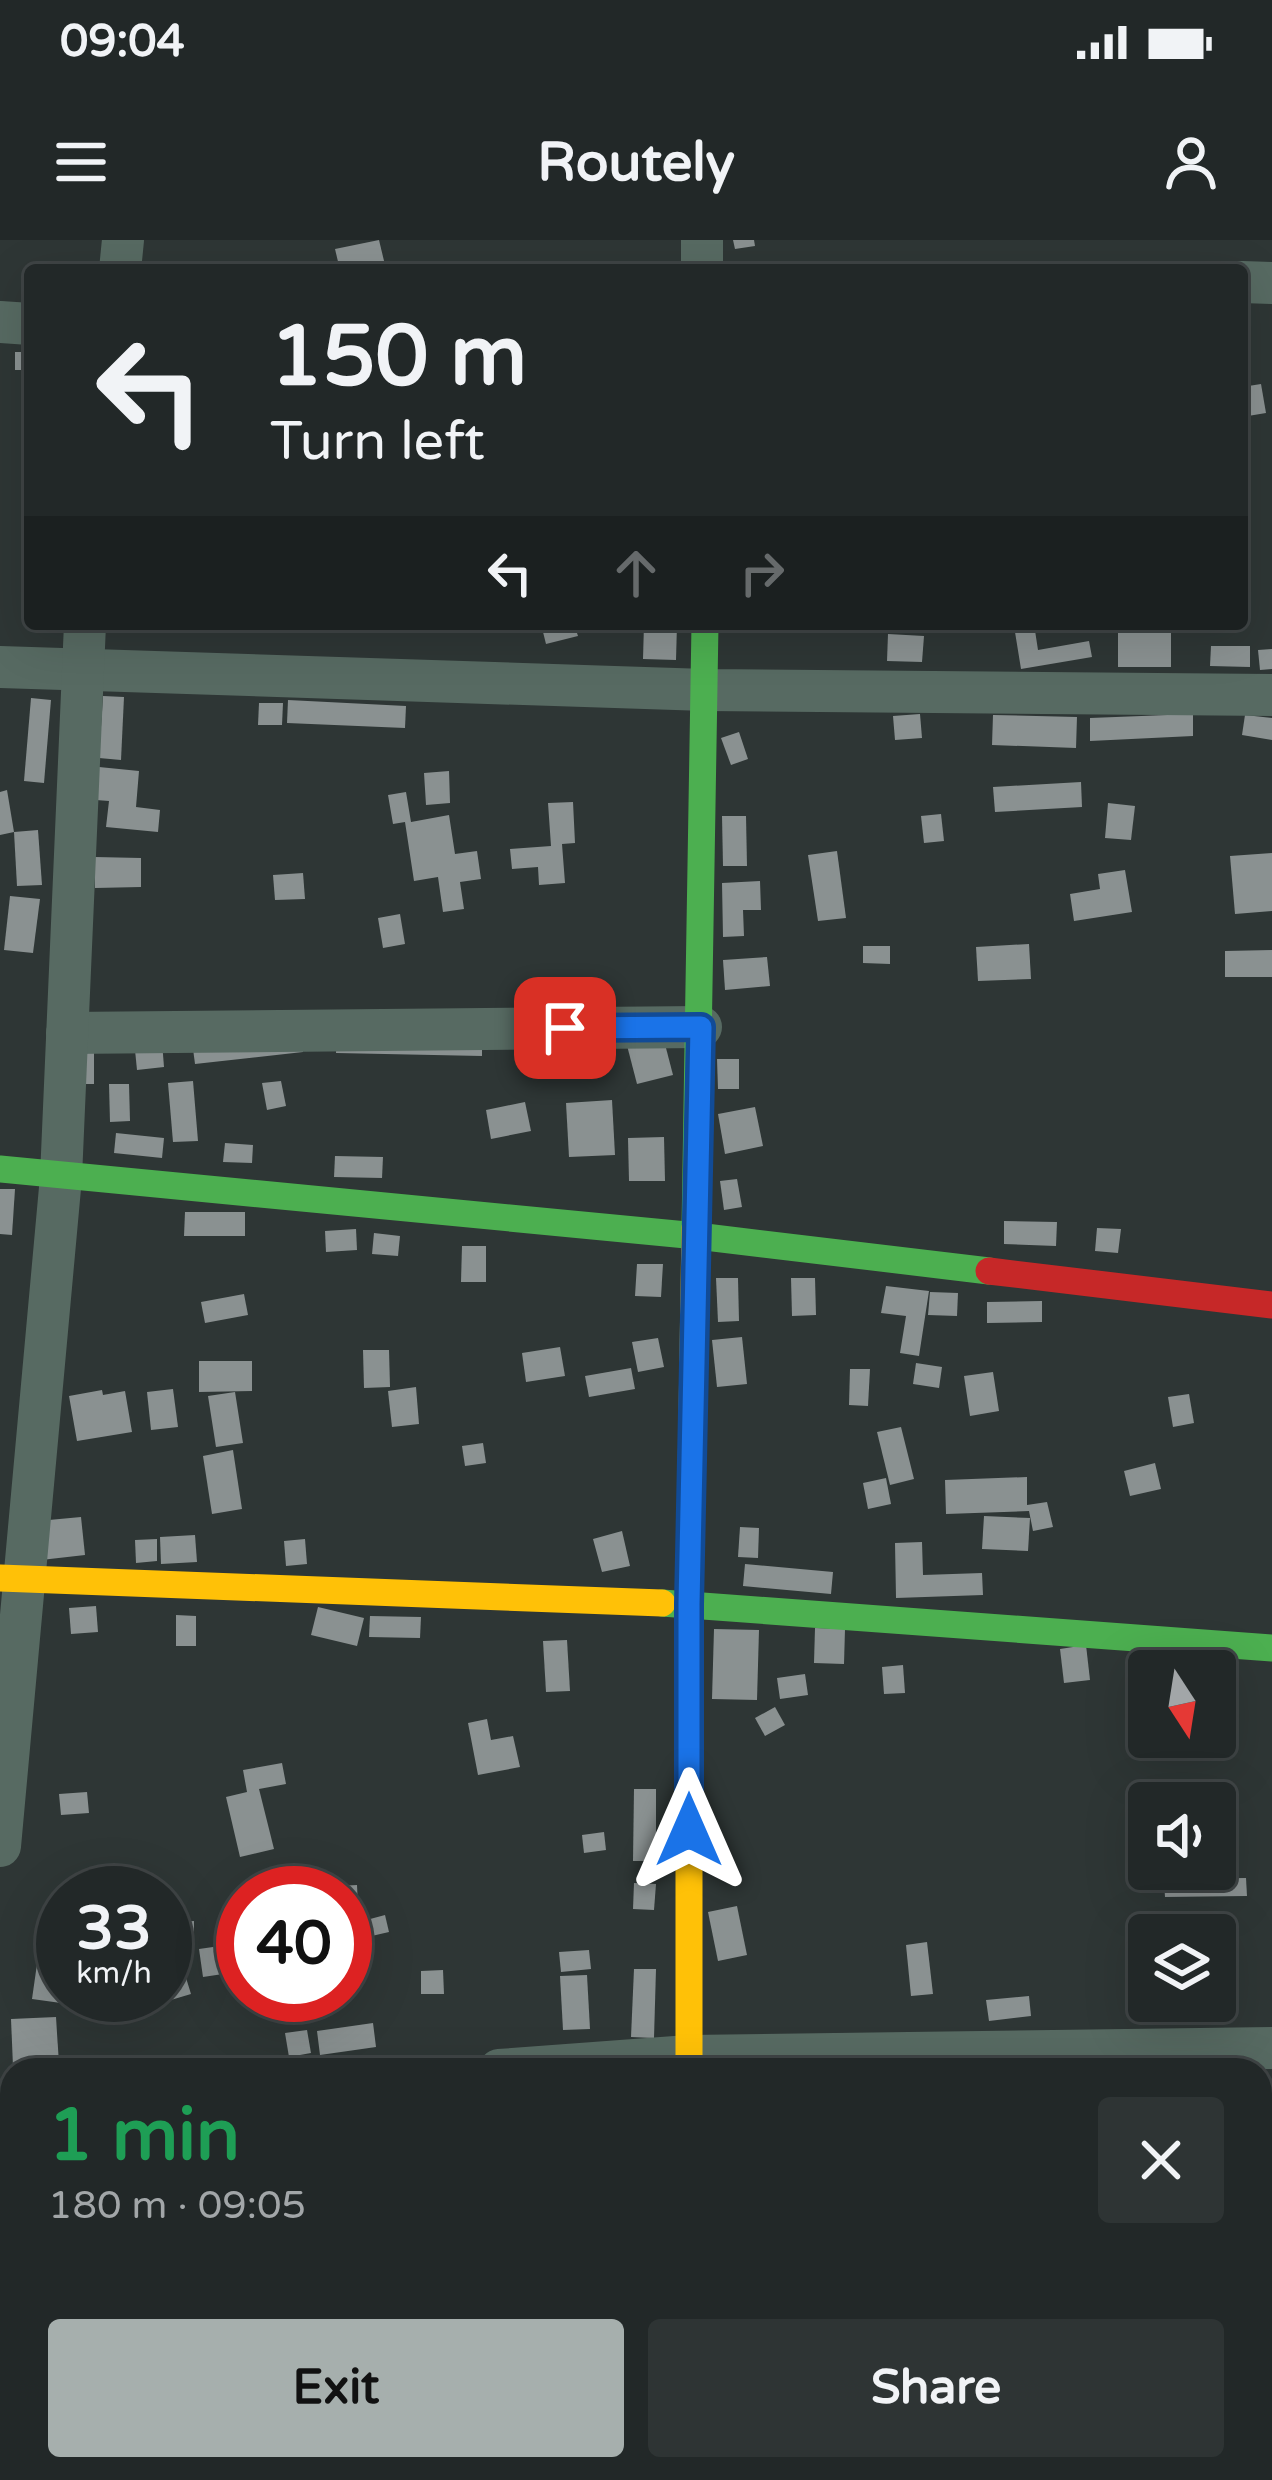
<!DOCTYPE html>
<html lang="en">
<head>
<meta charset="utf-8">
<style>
  body { margin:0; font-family:"Varela Round",sans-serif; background:#2e3434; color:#f1f3f6; height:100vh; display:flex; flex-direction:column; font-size:45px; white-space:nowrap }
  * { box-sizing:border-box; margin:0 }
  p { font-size:39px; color:#a2a6a8 }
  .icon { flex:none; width:66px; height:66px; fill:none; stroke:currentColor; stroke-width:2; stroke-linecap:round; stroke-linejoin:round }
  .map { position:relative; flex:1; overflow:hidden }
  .panel { position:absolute; left:0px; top:1818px; width:1272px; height:423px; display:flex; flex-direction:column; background:#222828; border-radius:36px 36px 0 0; box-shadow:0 12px 48px #0002,0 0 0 3px #3f4445 }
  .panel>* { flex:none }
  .guide { position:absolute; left:24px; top:24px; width:1224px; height:366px; border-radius:12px; box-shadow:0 12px 48px #0002,0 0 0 3px #3f4445; background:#222828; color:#f1f3f6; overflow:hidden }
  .needle { width:78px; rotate:168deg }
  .fabs { position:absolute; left:1128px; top:1410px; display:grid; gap:24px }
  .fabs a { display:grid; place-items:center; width:108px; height:108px; border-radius:12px; background:#222828; box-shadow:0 12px 48px #0002,0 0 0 3px #3f4445; font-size:60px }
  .speed { position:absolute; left:36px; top:1626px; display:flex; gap:24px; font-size:60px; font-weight:700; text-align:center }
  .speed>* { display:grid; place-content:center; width:156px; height:156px; border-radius:50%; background:#222828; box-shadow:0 12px 48px #0002,0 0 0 3px #3f4445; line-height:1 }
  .speed small { font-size:30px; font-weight:400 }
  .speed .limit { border:18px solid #d22; background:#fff; color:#111 }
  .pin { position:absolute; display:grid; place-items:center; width:102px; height:102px; color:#fff; margin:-51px; border-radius:24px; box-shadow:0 6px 18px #0006 }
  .me { position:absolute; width:132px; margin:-66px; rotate:0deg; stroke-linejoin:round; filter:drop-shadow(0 0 9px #0008) }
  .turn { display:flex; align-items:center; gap:42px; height:252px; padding:0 48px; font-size:54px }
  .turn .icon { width:156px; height:156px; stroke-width:2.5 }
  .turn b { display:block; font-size:84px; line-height:102px }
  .lanes { display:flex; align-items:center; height:114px; padding:0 48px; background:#0003; justify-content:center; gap:60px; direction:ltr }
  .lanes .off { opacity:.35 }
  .round { display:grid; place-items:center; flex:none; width:126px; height:126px; border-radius:12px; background:#2e3434 }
  .headline { display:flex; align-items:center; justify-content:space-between; height:204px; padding:0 48px }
  h1 { font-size:72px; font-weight:700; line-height:90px; color:#1e9e55 }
  .action { display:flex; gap:24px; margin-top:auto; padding:24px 48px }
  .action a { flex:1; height:138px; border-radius:12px; background:#a6afad; color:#111; font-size:48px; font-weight:700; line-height:138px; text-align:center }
  .action a+a { background:#2e3434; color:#f1f3f6 }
  .status { display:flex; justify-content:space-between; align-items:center; height:84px; padding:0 60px; background:#222828; direction:ltr }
  .status svg { height:33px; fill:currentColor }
  header { display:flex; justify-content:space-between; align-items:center; height:156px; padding:0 48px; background:#222828; font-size:54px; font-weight:700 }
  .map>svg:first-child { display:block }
</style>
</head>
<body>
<div class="status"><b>09:04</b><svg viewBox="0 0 49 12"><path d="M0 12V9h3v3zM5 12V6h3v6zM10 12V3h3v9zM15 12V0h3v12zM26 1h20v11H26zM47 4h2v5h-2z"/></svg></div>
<header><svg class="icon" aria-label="menu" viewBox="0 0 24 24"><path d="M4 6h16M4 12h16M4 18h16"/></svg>Routely<svg class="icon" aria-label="person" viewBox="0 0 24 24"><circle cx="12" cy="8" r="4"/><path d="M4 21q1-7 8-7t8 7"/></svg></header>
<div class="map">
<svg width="1272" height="2240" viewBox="0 0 1272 2240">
  <rect width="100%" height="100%" fill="#2e3635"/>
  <g fill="#8a9191">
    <path d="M 379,0 L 385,25 L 340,30 L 335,9 Z"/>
    <path d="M 733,0 L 754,0 L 755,6 L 735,9 Z"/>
    <rect x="15" y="112" width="15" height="18"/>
    <path d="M 1261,144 L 1266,173 L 1242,177 L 1242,147 Z"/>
    <path d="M 541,384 L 574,384 L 578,396 L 546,404 Z"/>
    <path d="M 644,384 L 677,384 L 676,420 L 643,419 Z"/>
    <path d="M 1034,384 L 1038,410 L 1089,401 L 1092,417 L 1021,429 L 1014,386 Z"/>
    <rect x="1118" y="386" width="53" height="41"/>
    <path d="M 888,394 L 924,396 L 922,422 L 887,421 Z"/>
    <path d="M 1211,406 L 1250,406 L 1250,427 L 1210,426 Z"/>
    <path d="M 1272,409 L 1272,429 L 1260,430 L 1258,410 Z"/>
    <path d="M 103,456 L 124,457 L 121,520 L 99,518 Z"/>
    <path d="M 31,458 L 51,460 L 44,543 L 24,541 Z"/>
    <path d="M 288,460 L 406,466 L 405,488 L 287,483 Z"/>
    <path d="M 259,463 L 283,463 L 282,485 L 258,485 Z"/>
    <path d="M 920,474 L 922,498 L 895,500 L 893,476 Z"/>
    <path d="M 1193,474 L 1193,496 L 1090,501 L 1090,478 Z"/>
    <path d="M 993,475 L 1077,477 L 1076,508 L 992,505 Z"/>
    <path d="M 1245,475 L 1272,478 L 1272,500 L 1242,495 Z"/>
    <path d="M 739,492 L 748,519 L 731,525 L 721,498 Z"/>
    <path d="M 99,527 L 139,531 L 136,567 L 160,570 L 158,592 L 106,587 L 109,561 L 96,560 Z"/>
    <path d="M 449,531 L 450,563 L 426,565 L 424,533 Z"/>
    <path d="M 1081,542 L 1082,567 L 995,572 L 993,547 Z"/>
    <path d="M 7,550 L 14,592 L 0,595 L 0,552 Z"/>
    <path d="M 406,552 L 411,582 L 449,575 L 455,614 L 477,611 L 481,639 L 460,642 L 464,669 L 443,672 L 438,637 L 414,641 L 405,582 L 393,584 L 388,555 Z"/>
    <path d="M 573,562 L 575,603 L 562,604 L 565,643 L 539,645 L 538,627 L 512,629 L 510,609 L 551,606 L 548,563 Z"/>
    <path d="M 1108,563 L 1135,566 L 1131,600 L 1105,598 Z"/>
    <path d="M 941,574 L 944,601 L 924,603 L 921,576 Z"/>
    <path d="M 722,576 L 746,576 L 747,626 L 723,626 Z"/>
    <path d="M 38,590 L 42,645 L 17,646 L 14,592 Z"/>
    <path d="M 837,611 L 846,678 L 818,681 L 808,615 Z"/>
    <path d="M 1272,613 L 1272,671 L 1235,674 L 1230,616 Z"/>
    <path d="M 95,617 L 141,618 L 141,647 L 95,648 Z"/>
    <path d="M 1125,630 L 1132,672 L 1074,681 L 1070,654 L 1100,649 L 1098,634 Z"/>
    <path d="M 303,633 L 305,659 L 275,660 L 273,635 Z"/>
    <path d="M 760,641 L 761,670 L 743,670 L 744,696 L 723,697 L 722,643 Z"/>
    <path d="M 10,656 L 40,659 L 33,713 L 4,710 Z"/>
    <path d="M 400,674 L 405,704 L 383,708 L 378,678 Z"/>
    <path d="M 1029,704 L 1031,739 L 978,741 L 976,707 Z"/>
    <path d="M 863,706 L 890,706 L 890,724 L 863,723 Z"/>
    <path d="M 1272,710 L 1272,737 L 1225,737 L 1225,711 Z"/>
    <path d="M 767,717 L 770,746 L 725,750 L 723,720 Z"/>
    <path d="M 659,781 L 673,835 L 637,844 L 623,790 Z"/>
    <path d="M 161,789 L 164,827 L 137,830 L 135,810 Z"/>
    <path d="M 301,789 L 303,812 L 195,824 L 192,801 Z"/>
    <path d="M 337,790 L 482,793 L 482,816 L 336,813 Z"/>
    <path d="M 94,795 L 94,844 L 76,844 Z"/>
    <path d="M 717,819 L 739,819 L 739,849 L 718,849 Z"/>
    <path d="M 193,841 L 198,901 L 173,902 L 168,843 Z"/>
    <path d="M 281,841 L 286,866 L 267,870 L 262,843 Z"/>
    <path d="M 109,844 L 129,844 L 130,881 L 110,882 Z"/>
    <path d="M 612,860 L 615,915 L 569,917 L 566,863 Z"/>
    <path d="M 525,862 L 531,891 L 491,899 L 486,870 Z"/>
    <path d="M 755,867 L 763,906 L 725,914 L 718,874 Z"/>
    <path d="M 116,893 L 164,898 L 162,918 L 114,913 Z"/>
    <path d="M 664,897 L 665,941 L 629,941 L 628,898 Z"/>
    <path d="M 225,903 L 253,905 L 252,923 L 223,922 Z"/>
    <path d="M 335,916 L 383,917 L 382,938 L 334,937 Z"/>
    <path d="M 737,939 L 742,967 L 724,970 L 720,941 Z"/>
    <path d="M 0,949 L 15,949 L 12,995 L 0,994 Z"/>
    <path d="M 185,972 L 245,972 L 245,996 L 184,996 Z"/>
    <path d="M 1004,981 L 1057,982 L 1056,1006 L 1004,1004 Z"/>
    <path d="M 1097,988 L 1121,989 L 1118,1013 L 1095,1011 Z"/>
    <path d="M 356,989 L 357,1010 L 326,1012 L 325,991 Z"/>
    <path d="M 374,993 L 400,996 L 398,1016 L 372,1014 Z"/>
    <path d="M 462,1006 L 486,1006 L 486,1042 L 461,1042 Z"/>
    <path d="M 637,1024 L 663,1024 L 661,1057 L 635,1056 Z"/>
    <path d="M 716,1038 L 738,1038 L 739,1081 L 718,1082 Z"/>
    <path d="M 791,1038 L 815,1038 L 816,1075 L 792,1076 Z"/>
    <path d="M 886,1046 L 929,1051 L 919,1116 L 900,1113 L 906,1076 L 881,1073 Z"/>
    <path d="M 930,1052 L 958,1053 L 957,1076 L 928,1075 Z"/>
    <path d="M 244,1054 L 248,1075 L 205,1083 L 201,1062 Z"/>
    <path d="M 1042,1061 L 1042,1082 L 987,1083 L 987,1062 Z"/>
    <path d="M 742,1097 L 747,1144 L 717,1147 L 712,1100 Z"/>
    <path d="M 658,1098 L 664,1127 L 638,1132 L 632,1102 Z"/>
    <path d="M 560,1107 L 565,1136 L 526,1142 L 522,1113 Z"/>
    <path d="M 363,1110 L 389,1110 L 390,1147 L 364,1148 Z"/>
    <path d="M 199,1121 L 252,1121 L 252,1151 L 199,1152 Z"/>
    <path d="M 916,1123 L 942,1127 L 939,1148 L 913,1144 Z"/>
    <path d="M 631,1128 L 635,1149 L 589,1157 L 585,1136 Z"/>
    <path d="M 850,1129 L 870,1129 L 868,1166 L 849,1165 Z"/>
    <path d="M 993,1132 L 999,1171 L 970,1176 L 964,1136 Z"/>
    <path d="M 416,1147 L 419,1184 L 392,1187 L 388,1151 Z"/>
    <path d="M 173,1149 L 178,1187 L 151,1190 L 147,1152 Z"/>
    <path d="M 102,1150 L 103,1155 L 125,1151 L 132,1192 L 77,1201 L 69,1156 Z"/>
    <path d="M 235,1152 L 243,1203 L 216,1207 L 208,1156 Z"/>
    <path d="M 1189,1154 L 1194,1183 L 1173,1187 L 1168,1157 Z"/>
    <path d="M 901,1187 L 914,1239 L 890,1245 L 877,1192 Z"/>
    <path d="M 483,1203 L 486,1223 L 465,1226 L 462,1206 Z"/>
    <path d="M 233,1210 L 242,1269 L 212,1274 L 203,1216 Z"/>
    <path d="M 1155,1223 L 1161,1249 L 1130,1256 L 1124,1231 Z"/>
    <path d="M 1027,1237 L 1027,1265 L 1047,1262 L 1053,1287 L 1033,1291 L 1029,1271 L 946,1274 L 945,1240 Z"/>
    <path d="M 886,1238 L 891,1264 L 868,1269 L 863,1243 Z"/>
    <path d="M 984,1276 L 1030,1278 L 1028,1311 L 982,1309 Z"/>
    <path d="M 81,1277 L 85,1315 L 41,1320 L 38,1281 Z"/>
    <path d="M 740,1287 L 759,1288 L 758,1318 L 738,1317 Z"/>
    <path d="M 622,1291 L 630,1326 L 602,1332 L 593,1299 Z"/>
    <path d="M 195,1295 L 197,1322 L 161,1324 L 160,1297 Z"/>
    <path d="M 157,1299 L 157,1321 L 136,1323 L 135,1300 Z"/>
    <path d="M 305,1299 L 307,1324 L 286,1326 L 284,1301 Z"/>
    <path d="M 922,1302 L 923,1335 L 982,1333 L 983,1355 L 896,1358 L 895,1303 Z"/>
    <path d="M 745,1324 L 833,1332 L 831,1354 L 743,1346 Z"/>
    <path d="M 96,1366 L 98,1392 L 71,1394 L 69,1368 Z"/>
    <path d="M 318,1367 L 364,1378 L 357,1406 L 311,1395 Z"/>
    <path d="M 176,1375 L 196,1376 L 196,1406 L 176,1406 Z"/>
    <path d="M 370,1376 L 421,1377 L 420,1398 L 369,1397 Z"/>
    <path d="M 815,1388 L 845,1389 L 844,1424 L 814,1423 Z"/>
    <path d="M 714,1389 L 759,1390 L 757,1460 L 712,1459 Z"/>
    <path d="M 567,1400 L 570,1451 L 546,1452 L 543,1401 Z"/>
    <path d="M 1086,1405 L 1090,1440 L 1064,1443 L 1060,1409 Z"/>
    <path d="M 903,1425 L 905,1453 L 884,1454 L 882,1427 Z"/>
    <path d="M 805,1434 L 808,1455 L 780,1459 L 777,1438 Z"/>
    <path d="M 775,1467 L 785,1485 L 765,1496 L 755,1478 Z"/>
    <path d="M 487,1479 L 491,1500 L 513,1496 L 520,1527 L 478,1535 L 468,1483 Z"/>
    <path d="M 282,1523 L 286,1544 L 259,1549 L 274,1609 L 240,1617 L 226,1557 L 247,1552 L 243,1530 Z"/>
    <path d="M 634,1549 L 656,1549 L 656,1621 L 633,1621 Z"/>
    <path d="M 87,1552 L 89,1573 L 61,1575 L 59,1554 Z"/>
    <path d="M 604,1592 L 606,1610 L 584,1613 L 582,1595 Z"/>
    <path d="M 1246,1638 L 1247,1656 L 1165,1657 L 1164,1639 Z"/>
    <path d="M 634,1643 L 656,1644 L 654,1670 L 633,1669 Z"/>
    <path d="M 357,1645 L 358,1667 L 345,1667 L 345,1653 L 302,1653 L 301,1648 Z"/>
    <path d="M 737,1666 L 747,1715 L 718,1721 L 708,1672 Z"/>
    <path d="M 385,1675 L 389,1692 L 363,1698 L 359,1682 Z"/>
    <path d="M 194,1681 L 194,1700 L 171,1702 L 170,1682 Z"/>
    <path d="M 927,1702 L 933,1754 L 911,1756 L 906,1705 Z"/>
    <path d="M 40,1703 L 63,1707 L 61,1763 L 32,1759 Z"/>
    <path d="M 241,1703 L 243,1731 L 203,1737 L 199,1709 Z"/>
    <path d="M 589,1710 L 591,1729 L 561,1732 L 559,1712 Z"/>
    <path d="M 183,1728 L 191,1754 L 154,1765 L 150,1755 L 165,1755 L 165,1733 Z"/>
    <path d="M 634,1729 L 656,1729 L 654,1798 L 631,1797 Z"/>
    <path d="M 443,1730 L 444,1754 L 421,1754 L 421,1731 Z"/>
    <path d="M 587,1735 L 590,1789 L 563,1790 L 560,1736 Z"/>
    <path d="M 1029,1756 L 1031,1776 L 989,1781 L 986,1760 Z"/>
    <path d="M 56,1777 L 59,1824 L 13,1826 L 11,1779 Z"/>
    <path d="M 373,1783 L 376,1807 L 320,1815 L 317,1791 Z"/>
    <path d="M 307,1790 L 311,1813 L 289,1817 L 285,1793 Z"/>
    <path d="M 792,2229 L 838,2229 L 839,2240 L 794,2240 Z"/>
  </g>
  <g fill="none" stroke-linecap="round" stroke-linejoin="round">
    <g stroke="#576a62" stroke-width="42">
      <path d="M 702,0 L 702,30"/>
      <path d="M 120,30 L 123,0"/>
      <path d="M 1242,42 L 1272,43"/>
      <path d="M 0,82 L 30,84"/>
      <path d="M 0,427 L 706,450 L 1272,455"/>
      <path d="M 67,793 L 701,787"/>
      <path d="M 0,1606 L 61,937 L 85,384"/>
      <path d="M 499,1830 L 689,1816 L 1272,1808"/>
      <path d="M 0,1866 L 12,1865"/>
      <path d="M 682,2240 L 682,2229"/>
    </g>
    <g stroke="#4caf50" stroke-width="27">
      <path d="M 0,929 L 697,996 L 989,1031"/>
      <path d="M 695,988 L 705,384"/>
      <path d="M 662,1363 L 1272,1408"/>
    </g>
    <g stroke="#ffc107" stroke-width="27">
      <path d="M 0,1338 L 662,1363"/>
      <path d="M 689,1830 L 689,1364 L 695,988"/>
    </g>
    <path stroke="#c62828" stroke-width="27" d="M 989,1031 L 1272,1065"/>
  </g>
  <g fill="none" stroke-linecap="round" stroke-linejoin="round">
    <g stroke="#114b97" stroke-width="30">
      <path id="route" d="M 565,788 L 701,787 L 689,1364 L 689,1590"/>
    </g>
    <use href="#route" stroke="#1a73e8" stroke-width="21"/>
  </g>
</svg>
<div class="fabs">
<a><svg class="needle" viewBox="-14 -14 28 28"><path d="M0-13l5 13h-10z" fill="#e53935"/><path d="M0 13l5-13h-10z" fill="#a2a6a8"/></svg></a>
<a><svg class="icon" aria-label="sound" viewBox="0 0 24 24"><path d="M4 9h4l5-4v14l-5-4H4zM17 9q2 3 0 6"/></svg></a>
<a><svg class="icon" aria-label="layers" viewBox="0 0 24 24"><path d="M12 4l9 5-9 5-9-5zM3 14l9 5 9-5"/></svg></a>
</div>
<div class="speed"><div>33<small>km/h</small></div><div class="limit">40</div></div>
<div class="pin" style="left:565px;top:788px;background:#d93025"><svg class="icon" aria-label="arrive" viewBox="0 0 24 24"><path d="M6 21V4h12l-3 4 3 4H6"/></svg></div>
<svg class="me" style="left:689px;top:1590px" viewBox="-20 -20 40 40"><path d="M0-17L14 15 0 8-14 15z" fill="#1a73e8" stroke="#fff" stroke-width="4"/></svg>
<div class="guide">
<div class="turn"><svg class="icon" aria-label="left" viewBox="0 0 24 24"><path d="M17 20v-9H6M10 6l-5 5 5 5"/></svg><div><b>150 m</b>Turn left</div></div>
<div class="lanes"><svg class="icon" aria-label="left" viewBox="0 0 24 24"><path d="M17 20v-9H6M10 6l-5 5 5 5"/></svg><svg class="icon off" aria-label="ahead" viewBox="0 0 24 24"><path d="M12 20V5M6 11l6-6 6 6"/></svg><svg class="icon off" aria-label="right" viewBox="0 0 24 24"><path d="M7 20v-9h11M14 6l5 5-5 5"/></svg></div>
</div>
<section class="panel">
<div class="headline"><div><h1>1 min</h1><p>180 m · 09:05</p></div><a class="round"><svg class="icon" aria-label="close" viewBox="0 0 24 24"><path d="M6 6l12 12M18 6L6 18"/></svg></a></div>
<div class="action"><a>Exit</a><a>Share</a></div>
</section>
</div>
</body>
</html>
